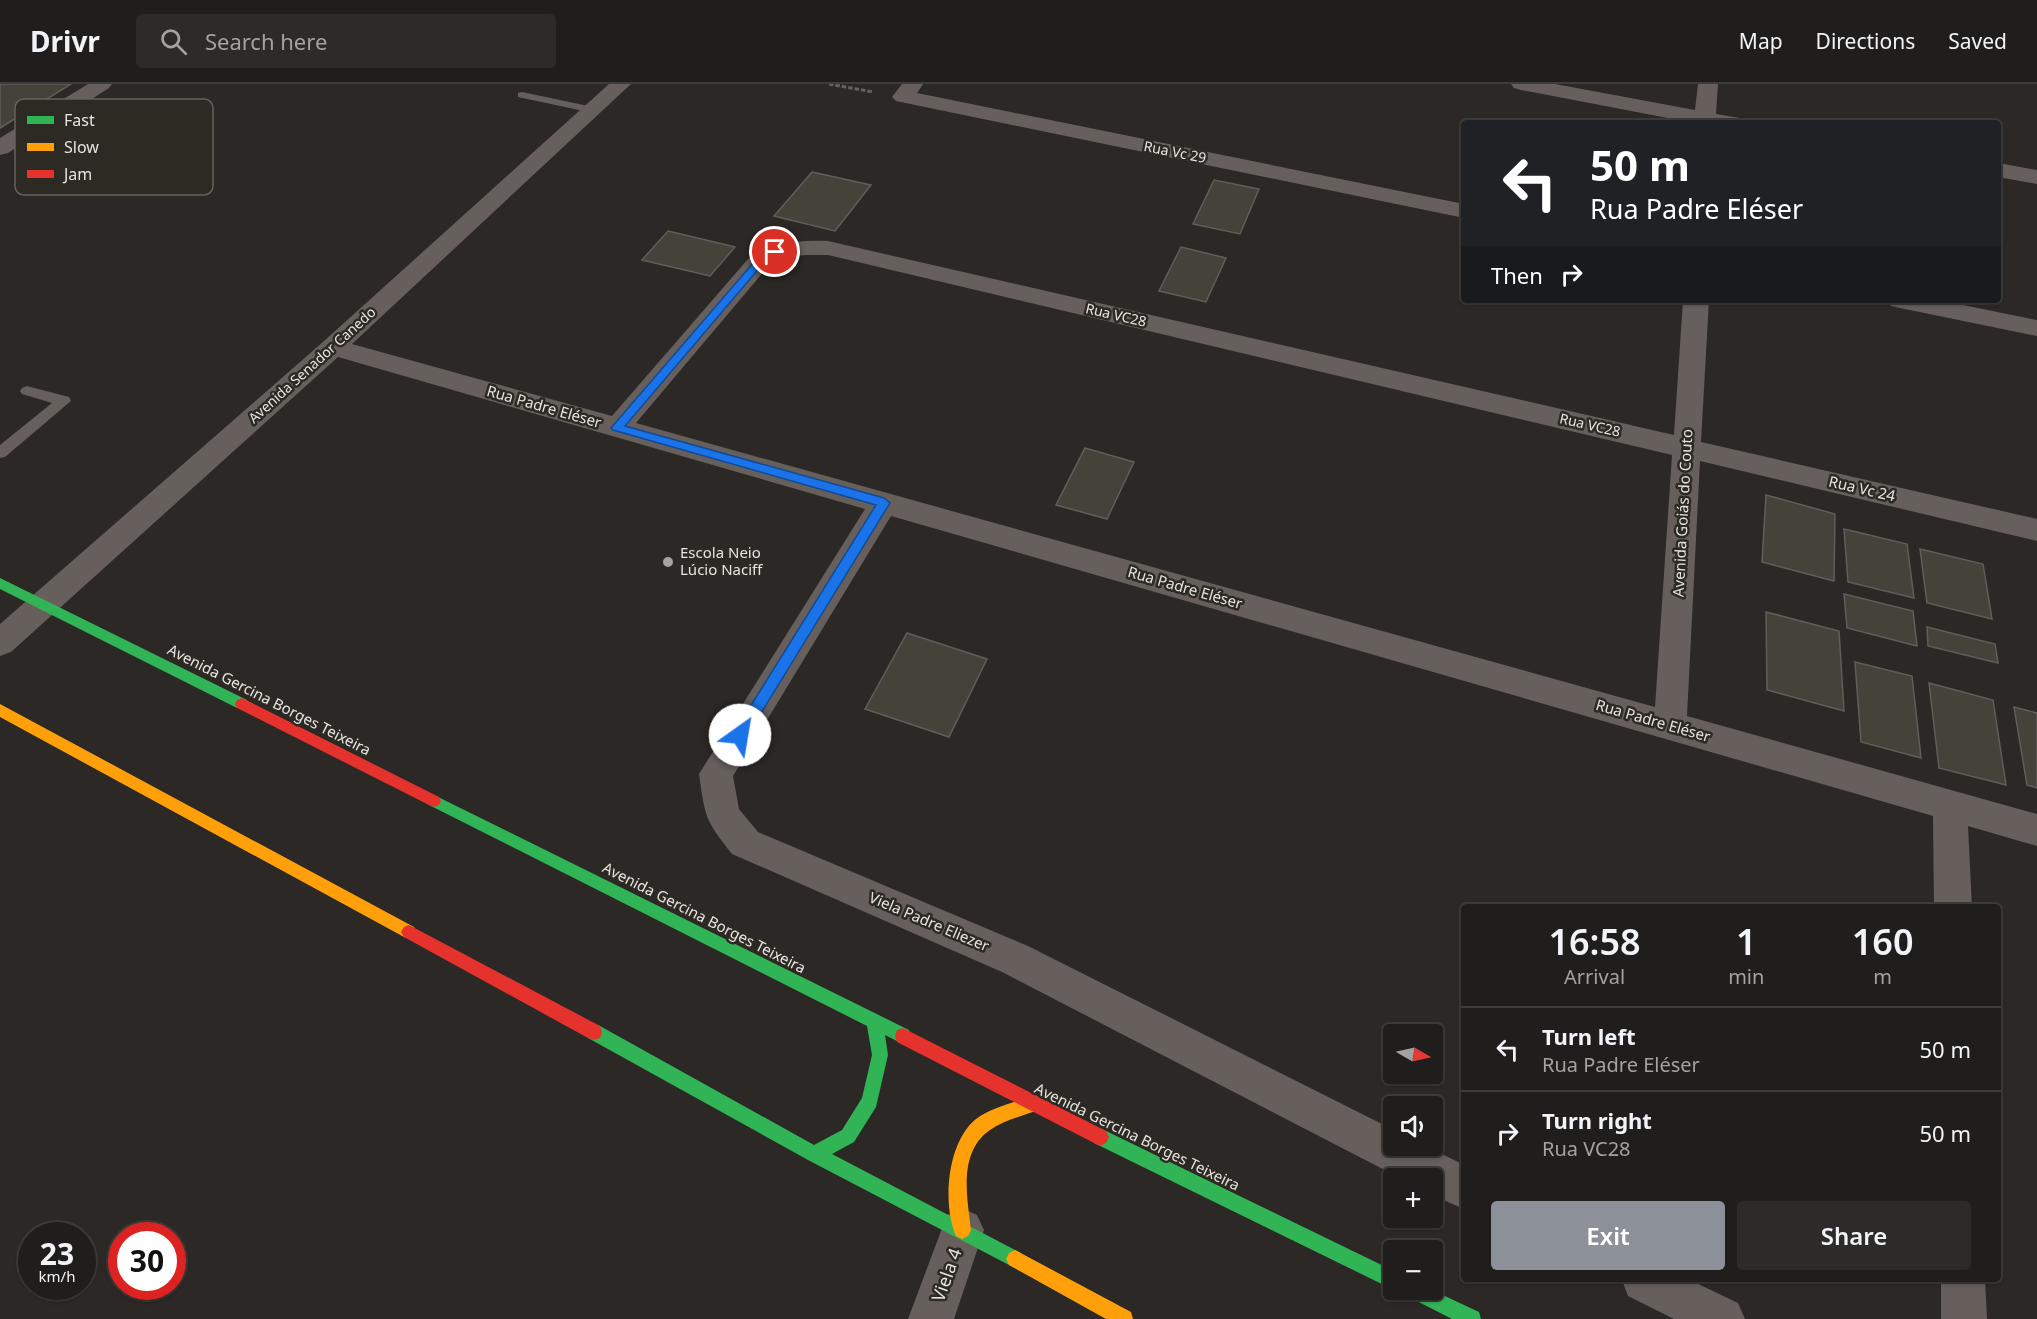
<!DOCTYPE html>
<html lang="en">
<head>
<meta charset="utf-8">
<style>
  body { margin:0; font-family:"Noto Sans",sans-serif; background:#2d2b29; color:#f1f3f6; height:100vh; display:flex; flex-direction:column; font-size:22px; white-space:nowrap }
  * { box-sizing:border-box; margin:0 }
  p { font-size:20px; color:#a2a2a3 }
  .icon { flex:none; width:33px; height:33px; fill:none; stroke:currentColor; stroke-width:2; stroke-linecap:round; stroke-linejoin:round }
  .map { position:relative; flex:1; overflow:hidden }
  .sheet { position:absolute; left:1461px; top:820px; width:540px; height:378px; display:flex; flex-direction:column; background:#201e1c; border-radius:6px; box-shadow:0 2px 4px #0004,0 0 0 2px #3d3c3b }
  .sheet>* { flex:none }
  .banner { position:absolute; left:1461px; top:36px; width:540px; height:183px; border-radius:6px; box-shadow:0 2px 4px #0004,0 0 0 2px #3d3c3b; background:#202124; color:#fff; overflow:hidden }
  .needle { width:39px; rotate:99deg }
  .controls { position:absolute; left:1383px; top:940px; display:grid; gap:12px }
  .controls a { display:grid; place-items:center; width:60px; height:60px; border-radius:6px; background:#201e1c; box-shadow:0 2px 4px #0004,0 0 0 2px #3d3c3b; font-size:30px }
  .speed { position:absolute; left:18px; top:1138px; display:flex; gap:12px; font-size:30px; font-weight:700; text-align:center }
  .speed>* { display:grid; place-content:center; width:78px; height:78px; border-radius:50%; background:#201e1c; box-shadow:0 2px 4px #0004,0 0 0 2px #3d3c3b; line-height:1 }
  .speed small { font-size:15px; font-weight:400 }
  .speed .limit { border:9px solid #d22; background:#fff; color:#111 }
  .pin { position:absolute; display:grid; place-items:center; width:51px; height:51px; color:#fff; margin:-26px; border:3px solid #fff; border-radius:50%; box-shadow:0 2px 6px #0007 }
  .me { position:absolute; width:66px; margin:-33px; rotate:32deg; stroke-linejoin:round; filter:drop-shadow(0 0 4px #0008) }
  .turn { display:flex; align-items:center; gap:21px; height:126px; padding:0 30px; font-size:27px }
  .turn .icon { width:78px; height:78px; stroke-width:2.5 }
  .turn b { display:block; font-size:42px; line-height:51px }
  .then { display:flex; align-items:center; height:57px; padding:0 30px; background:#0003; gap:12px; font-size:22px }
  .eta { display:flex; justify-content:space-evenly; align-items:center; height:102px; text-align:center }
  .eta b { font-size:36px; font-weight:600; line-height:42px }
  .primary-button { display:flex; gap:12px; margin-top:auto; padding:12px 30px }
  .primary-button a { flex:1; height:69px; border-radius:6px; background:#8c9099; color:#fff; font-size:24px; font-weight:600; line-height:69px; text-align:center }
  .primary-button a+a { background:#2d2b29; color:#f1f3f6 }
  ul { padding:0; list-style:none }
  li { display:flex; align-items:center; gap:18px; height:84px; padding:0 30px; border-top:2px solid #3d3c3b }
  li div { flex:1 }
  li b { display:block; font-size:22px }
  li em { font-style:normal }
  header { display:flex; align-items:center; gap:36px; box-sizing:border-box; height:84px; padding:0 30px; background:#201e1c; border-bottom:2px solid #3d3c3b }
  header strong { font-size:28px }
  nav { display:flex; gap:33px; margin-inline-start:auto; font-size:21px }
  .search { width:420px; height:54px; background:#2d2b29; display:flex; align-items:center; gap:15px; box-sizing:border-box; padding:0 21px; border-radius:6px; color:#a2a2a3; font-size:22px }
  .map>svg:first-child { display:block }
</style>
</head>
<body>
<header>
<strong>Drivr</strong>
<div class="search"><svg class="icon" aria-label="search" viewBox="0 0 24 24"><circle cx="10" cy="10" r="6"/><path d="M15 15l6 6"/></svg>Search here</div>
<nav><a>Map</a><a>Directions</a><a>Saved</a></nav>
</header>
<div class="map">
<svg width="2037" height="1235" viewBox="0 0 2037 1235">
  <rect width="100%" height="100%" fill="#2b2825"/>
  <g fill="#454239" stroke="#605e5b" stroke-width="1.5">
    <path d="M 0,0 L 71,0 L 0,44 Z"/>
    <path d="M 812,88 L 871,101 L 835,147 L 774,132 Z"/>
    <path d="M 1214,96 L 1259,105 L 1240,150 L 1193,140 Z"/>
    <path d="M 668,147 L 735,163 L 710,192 L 642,176 Z"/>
    <path d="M 1181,163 L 1226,174 L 1206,218 L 1159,207 Z"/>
    <path d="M 1085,364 L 1134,378 L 1107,435 L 1056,421 Z"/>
    <path d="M 1766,411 L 1835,430 L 1834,497 L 1762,478 Z"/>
    <path d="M 1844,445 L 1907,460 L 1914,514 L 1848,498 Z"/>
    <path d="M 1920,465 L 1983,480 L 1992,535 L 1927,519 Z"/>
    <path d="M 1844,510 L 1913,527 L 1917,562 L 1847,544 Z"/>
    <path d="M 1766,528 L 1839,547 L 1844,627 L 1767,606 Z"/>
    <path d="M 1927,543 L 1995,560 L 1998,579 L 1928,562 Z"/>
    <path d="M 907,549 L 987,575 L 949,653 L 865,625 Z"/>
    <path d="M 1855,578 L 1912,592 L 1921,674 L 1861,658 Z"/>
    <path d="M 1929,599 L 1993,616 L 2006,701 L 1939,684 Z"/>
    <path d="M 2014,623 L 2037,629 L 2037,704 L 2027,701 Z"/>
  </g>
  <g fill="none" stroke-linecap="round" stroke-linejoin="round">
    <path stroke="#66625f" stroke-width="3" stroke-dasharray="4.5 2" stroke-linecap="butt" d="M 829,0 L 873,8"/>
    <g fill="#665f5b" fill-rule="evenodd">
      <path d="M 522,8 L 593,23 L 599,26 L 593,29 L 518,13 L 518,9 Z"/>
      <path d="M 27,302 L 69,313 L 71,317 L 5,373 L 0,374 L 0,361 L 52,319 L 22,310 L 20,307 L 22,304 Z"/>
    </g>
    <g fill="#665f5b" fill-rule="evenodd">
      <path d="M 88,0 L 112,0 L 109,4 L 8,69 L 0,71 L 0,54 Z"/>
      <path d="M 609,0 L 631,0 L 352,260 L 612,332 L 748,175 C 774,159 798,156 828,157 L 1674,351 L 1683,216 L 1709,216 L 1701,358 L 2037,435 L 2037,457 L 1700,377 L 1687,632 L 2037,730 L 2037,762 L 1968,742 L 1972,824 L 1934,824 L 1933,732 L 891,432 L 733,692 L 739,725 L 758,748 L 1028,862 L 1394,1046 L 1394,1062 L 1426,1062 L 1464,1081 L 1464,1125 L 1432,1111 L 1432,1095 L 1402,1095 L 1002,888 L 732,770 C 705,736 705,733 699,690 L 865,425 L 338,273 L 11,568 L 0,572 L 0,540 L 324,257 ZM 808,171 L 828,171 L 1672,371 L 1655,623 L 636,339 L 766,185 L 791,172 Z"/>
      <path d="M 902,0 L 923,0 L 917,9 L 1464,120 L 1464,134 L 896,17 L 892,13 Z"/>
      <path d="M 1511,0 L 1555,0 L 1695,26 L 1698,0 L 1718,0 L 1716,30 L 1740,34 L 1743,39 L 1694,39 L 1521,6 L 1514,4 Z"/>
      <path d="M 1998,79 L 2037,86 L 2037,100 L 1998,93 Z"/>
      <path d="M 1887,216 L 1939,216 L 2037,236 L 2037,252 L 1900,224 L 1891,222 Z"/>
      <path d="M 962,1124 L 977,1131 L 984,1146 L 954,1235 L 908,1235 L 947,1131 Z"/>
      <path d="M 1622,1196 L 1690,1196 L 1738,1219 L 1745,1235 L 1674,1235 L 1628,1212 Z"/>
      <path d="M 1941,1196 L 1985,1196 L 1987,1235 L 1941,1235 Z"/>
    </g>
    <g fill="#30b455" fill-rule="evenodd">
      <path d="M 0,494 L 247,616 L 249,620 L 247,624 L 237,624 L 0,505 Z"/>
      <path d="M 434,711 L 909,946 L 911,952 L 909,958 L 903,960 L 885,951 L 888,971 L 876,1023 L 854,1058 L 832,1070 L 1021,1169 L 1024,1175 L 1021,1181 L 1015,1184 L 1009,1181 L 808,1076 L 588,954 L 586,948 L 588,942 L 594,940 L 600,942 L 814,1061 L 842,1046 L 862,1014 L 872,971 L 867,942 L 429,721 L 427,717 L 429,713 Z"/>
      <path d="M 1100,1044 L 1394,1187 L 1394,1206 L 1094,1059 L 1091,1053 L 1094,1047 Z"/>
      <path d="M 1404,1206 L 1432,1206 L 1479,1228 L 1481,1235 L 1452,1235 L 1407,1212 Z"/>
    </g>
    <g fill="#ff9f0a" fill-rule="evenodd">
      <path d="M 0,620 L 414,843 L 417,848 L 414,853 L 409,855 L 404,853 L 0,633 Z"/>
      <path d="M 1032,1012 L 1038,1014 L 1040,1020 L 1038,1026 C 1023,1032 1004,1036 990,1046 C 958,1068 967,1113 971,1146 L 968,1152 L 962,1155 L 956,1152 C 942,1120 947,1058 976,1035 C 992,1023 1014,1019 1032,1012 Z"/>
      <path d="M 1015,1166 L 1131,1228 L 1133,1235 L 1106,1235 L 1009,1181 L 1006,1175 L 1009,1169 Z"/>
    </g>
    <g fill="#e5322d" fill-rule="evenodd">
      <path d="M 242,614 L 439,713 L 441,717 L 439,721 L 434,723 L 429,721 L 237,624 L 235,620 L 237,616 Z"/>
      <path d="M 409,841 L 600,942 L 602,948 L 600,954 L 594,956 L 588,954 L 404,853 L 401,848 L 404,843 Z"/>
      <path d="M 903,944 L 1106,1047 L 1109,1053 L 1106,1059 L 1100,1062 L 1094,1059 L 897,958 L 895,952 L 897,946 Z"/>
    </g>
  </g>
  <path fill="#1a73e8" stroke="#114b97" stroke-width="1.5" d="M 772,166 L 780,168 L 761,182 L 625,342 L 884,414 L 890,419 L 745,655 L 735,655 L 733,651 L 735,647 L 876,421 L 613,346 L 611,344 L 754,178 Z"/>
  <circle fill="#a5a29f" stroke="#2d2923" stroke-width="2" cx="668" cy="478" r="6"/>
  <g text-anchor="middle" stroke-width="5" stroke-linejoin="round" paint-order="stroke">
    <g font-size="14" fill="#e6e4e0" stroke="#2d2923">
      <text transform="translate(1175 68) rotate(11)" y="5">Rua Vc 29</text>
      <text transform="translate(1116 231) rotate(13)" y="5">Rua VC28</text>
      <text transform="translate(312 281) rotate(-42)" y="5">Avenida Senador Canedo</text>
      <text transform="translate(1590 341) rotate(13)" y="5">Rua VC28</text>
    </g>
    <g font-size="15" fill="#e6e4e0" stroke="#2d2923">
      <text transform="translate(544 323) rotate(16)" y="5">Rua Padre Eléser</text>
      <text transform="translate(1862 405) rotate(13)" y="5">Rua Vc 24</text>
      <text transform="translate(1683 429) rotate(-87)" y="5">Avenida Goiás do Couto</text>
      <text transform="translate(1185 504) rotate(16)" y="5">Rua Padre Eléser</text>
      <text transform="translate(269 616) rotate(27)" y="5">Avenida Gercina Borges Teixeira</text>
      <text transform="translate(1653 637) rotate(16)" y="5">Rua Padre Eléser</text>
      <text transform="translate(704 834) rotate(27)" y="5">Avenida Gercina Borges Teixeira</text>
      <text transform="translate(929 838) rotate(23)" y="5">Viela Padre Eliezer</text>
      <text transform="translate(1137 1053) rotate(26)" y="5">Avenida Gercina Borges Teixeira</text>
    </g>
    <g font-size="15" fill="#e6e4e0" stroke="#2d2923" text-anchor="start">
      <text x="680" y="474">Escola Neio<tspan x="680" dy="17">Lúcio Naciff</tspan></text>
    </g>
    <g font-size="18" fill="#e6e4e0" stroke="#2d2923">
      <text transform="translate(947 1191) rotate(-70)" y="6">Viela 4</text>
    </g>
  </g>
  <rect x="15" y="15" width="198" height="96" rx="9" fill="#2d2923" stroke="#64615c" stroke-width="1.5"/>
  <rect x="27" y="32" width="27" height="8" fill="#30b455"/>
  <rect x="27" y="59" width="27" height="8" fill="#ff9f0a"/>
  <rect x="27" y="86" width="27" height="8" fill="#e5322d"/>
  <g font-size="16" fill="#e6e4e0">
    <text x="64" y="42">Fast</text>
    <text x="64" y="69">Slow</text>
    <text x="64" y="96">Jam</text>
  </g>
</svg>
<div class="controls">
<a><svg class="needle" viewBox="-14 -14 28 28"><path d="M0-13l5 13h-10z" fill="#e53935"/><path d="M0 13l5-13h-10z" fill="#a2a2a3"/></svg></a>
<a><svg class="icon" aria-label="sound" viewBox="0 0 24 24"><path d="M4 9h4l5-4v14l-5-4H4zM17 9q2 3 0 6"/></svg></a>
<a>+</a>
<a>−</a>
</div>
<div class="speed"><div>23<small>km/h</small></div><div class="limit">30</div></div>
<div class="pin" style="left:775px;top:168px;background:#d93025"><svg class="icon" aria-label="arrive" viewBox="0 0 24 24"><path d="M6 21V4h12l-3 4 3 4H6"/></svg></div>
<svg class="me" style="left:740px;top:651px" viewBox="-20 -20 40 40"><circle r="19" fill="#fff"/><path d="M0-13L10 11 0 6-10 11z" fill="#1a73e8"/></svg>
<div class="banner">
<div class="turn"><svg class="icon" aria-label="left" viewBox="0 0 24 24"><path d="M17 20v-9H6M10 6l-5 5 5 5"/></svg><div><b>50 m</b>Rua Padre Eléser</div></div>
<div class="then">Then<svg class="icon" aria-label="right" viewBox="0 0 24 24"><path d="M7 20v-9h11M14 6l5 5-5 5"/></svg></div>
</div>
<section class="sheet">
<div class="eta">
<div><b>16:58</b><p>Arrival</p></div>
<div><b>1</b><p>min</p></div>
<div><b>160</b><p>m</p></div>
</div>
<ul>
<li><svg class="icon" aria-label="left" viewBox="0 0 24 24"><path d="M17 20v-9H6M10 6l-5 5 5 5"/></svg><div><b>Turn left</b><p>Rua Padre Eléser</p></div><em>50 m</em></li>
<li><svg class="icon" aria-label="right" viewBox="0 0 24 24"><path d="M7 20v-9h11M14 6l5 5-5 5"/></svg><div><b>Turn right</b><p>Rua VC28</p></div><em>50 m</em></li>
</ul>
<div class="primary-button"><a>Exit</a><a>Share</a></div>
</section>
</div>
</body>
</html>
